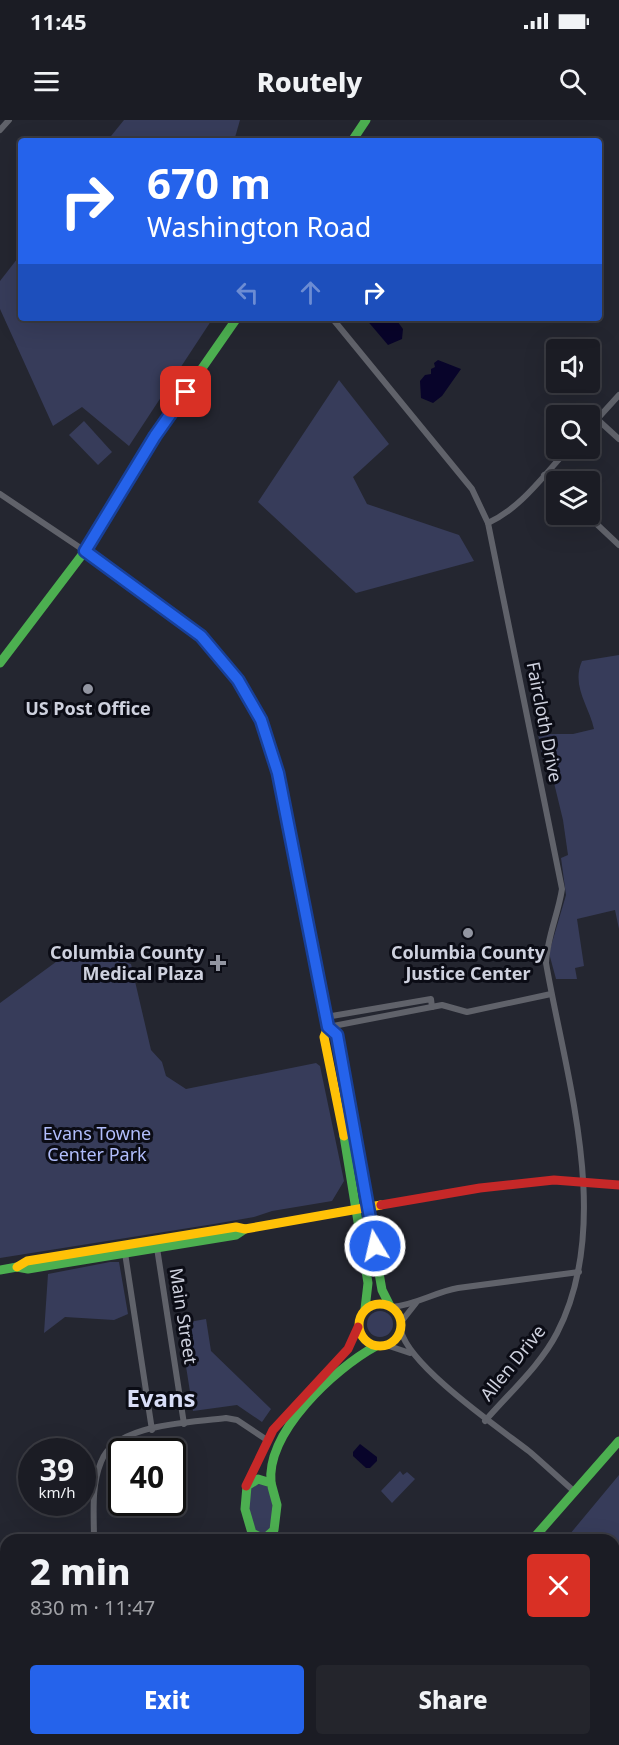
<!DOCTYPE html>
<html lang="en">
<head>
<meta charset="utf-8">
<style>
  body { margin:0; font-family:"Noto Sans",sans-serif; background:#24252c; color:#f1f3f6; height:100vh; display:flex; flex-direction:column; font-size:22px; white-space:nowrap }
  * { box-sizing:border-box; margin:0 }
  p { font-size:20px; color:#a0a1a6 }
  .icon { flex:none; width:33px; height:33px; fill:none; stroke:currentColor; stroke-width:2; stroke-linecap:round; stroke-linejoin:round }
  .map { position:relative; flex:1; overflow:hidden }
  .panel { position:absolute; left:0px; top:1414px; width:620px; height:212px; display:flex; flex-direction:column; background:#1b1c24; border-radius:18px 18px 0 0; box-shadow:0 6px 24px #0002,0 0 0 2px #393a41 }
  .panel>* { flex:none }
  .guide { position:absolute; left:18px; top:18px; width:584px; height:183px; border-radius:6px; box-shadow:0 6px 24px #0002,0 0 0 2px #393a41; background:#2563eb; color:#fff; overflow:hidden }
  .fabs { position:absolute; left:546px; top:219px; display:grid; gap:12px }
  .fabs a { display:grid; place-items:center; width:54px; height:54px; border-radius:6px; background:#1b1c24; box-shadow:0 6px 24px #0002,0 0 0 2px #393a41; font-size:30px }
  .speed { position:absolute; left:18px; top:1318px; display:flex; gap:12px; font-size:30px; font-weight:700; text-align:center }
  .speed>* { display:grid; place-content:center; width:78px; height:78px; border-radius:50%; background:#1b1c24; box-shadow:0 6px 24px #0002,0 0 0 2px #393a41; line-height:1 }
  .speed small { font-size:15px; font-weight:400 }
  .speed .limit { border:3px solid #111; border-radius:9px; background:#fff; color:#111 }
  .pin { position:absolute; display:grid; place-items:center; width:51px; height:51px; color:#fff; margin:-26px; border-radius:12px; box-shadow:0 3px 9px #0006 }
  .me { position:absolute; width:66px; margin:-33px; rotate:351deg; stroke-linejoin:round; filter:drop-shadow(0 0 4px #0008) }
  .turn { display:flex; align-items:center; gap:21px; height:126px; padding:0 30px; font-size:27px }
  .turn .icon { width:78px; height:78px; stroke-width:2.5 }
  .turn b { display:block; font-size:42px; line-height:51px }
  .lanes { display:flex; align-items:center; height:57px; padding:0 30px; background:#0003; justify-content:center; gap:30px; direction:ltr }
  .lanes .off { opacity:.35 }
  .round { display:grid; place-items:center; flex:none; width:63px; height:63px; border-radius:6px; background:#24252c }
  .headline { display:flex; align-items:center; justify-content:space-between; height:102px; padding:0 30px }
  h1 { font-size:36px; font-weight:800; line-height:45px }
  .button { display:flex; gap:12px; margin-top:auto; padding:12px 30px }
  .button a { flex:1; height:69px; border-radius:6px; background:#2563eb; color:#fff; font-size:24px; font-weight:800; line-height:69px; text-align:center }
  .button a+a { background:#24252c; color:#f1f3f6 }
  .status { display:flex; justify-content:space-between; align-items:center; height:42px; padding:0 30px; background:#1b1c24; direction:ltr }
  .status svg { height:16px; fill:currentColor }
  header { display:flex; justify-content:space-between; align-items:center; height:78px; padding:0 30px; background:#1b1c24; font-size:27px; font-weight:800 }
  .map>svg:first-child { display:block }
</style>
</head>
<body>
<div class="status"><b>11:45</b><svg viewBox="0 0 49 12"><path d="M0 12V9h3v3zM5 12V6h3v6zM10 12V3h3v9zM15 12V0h3v12zM26 1h20v11H26zM47 4h2v5h-2z"/></svg></div>
<header><svg class="icon" aria-label="menu" viewBox="0 0 24 24"><path d="M4 6h16M4 12h16M4 18h16"/></svg>Routely<svg class="icon" aria-label="search" viewBox="0 0 24 24"><circle cx="10" cy="10" r="6"/><path d="M15 15l6 6"/></svg></header>
<div class="map">
<svg width="619" height="1625" viewBox="0 0 619 1625">
  <rect width="100%" height="100%" fill="#242630"/>
  <g fill="#373c5a">
    <path d="M 124,0 L 240,0 L 234,21 L 107,21 Z"/>
    <path d="M 21,134 L 21,198 L 213,198 L 129,326 L 82,287 L 53,306 L 0,189 L 0,161 Z"/>
    <path d="M 339,260 L 389,324 L 353,357 L 367,384 L 459,415 L 474,441 L 356,473 L 258,382 Z"/>
    <path d="M 84,301 L 112,332 L 98,345 L 69,315 Z"/>
    <path d="M 619,535 L 619,809 L 615,790 L 577,799 L 584,846 L 575,848 L 577,859 L 556,859 L 549,833 L 566,775 L 561,738 L 568,735 L 563,700 L 548,638 L 543,639 L 538,614 L 573,614 L 594,609 C 589,586 571,566 582,541 Z"/>
    <path d="M 79,825 L 131,844 L 151,930 L 162,942 L 166,956 L 186,969 L 316,943 L 320,946 L 344,1061 L 332,1081 L 272,1091 L 254,1097 L 214,1104 L 0,1138 L 0,883 Z"/>
    <path d="M 110,1142 L 119,1142 L 128,1194 L 114,1200 L 65,1197 L 44,1213 L 48,1154 Z"/>
    <circle cx="380" cy="1204" r="13"/>
    <path d="M 206,1199 L 211,1231 L 271,1289 L 262,1302 L 237,1285 L 193,1291 L 180,1208 L 183,1207 L 183,1203 Z"/>
    <path d="M 400,1351 L 403,1355 L 407,1352 L 415,1359 L 392,1383 L 381,1371 Z"/>
    <path d="M 619,1355 L 619,1573 L 614,1571 L 614,1420 L 565,1420 Z"/>
    <path d="M 259,1363 L 266,1365 C 274,1376 275,1399 270,1410 L 262,1414 L 253,1410 L 247,1376 L 250,1367 Z"/>
  </g>
  <g fill="#08042a">
    <path d="M 365,198 L 395,198 L 403,209 L 402,219 L 388,225 Z"/>
    <path d="M 438,240 L 461,249 L 442,276 L 433,283 L 421,278 L 420,261 L 425,255 L 431,254 L 431,249 L 435,247 L 434,243 Z"/>
    <path d="M 360,1324 L 377,1337 L 377,1341 L 370,1348 L 366,1348 L 353,1336 L 353,1332 Z"/>
    <path d="M 614,1618 L 619,1621 L 619,1625 L 584,1625 L 577,1620 Z"/>
  </g>
  <g fill="none" stroke-linecap="round" stroke-linejoin="round">
    <g stroke="#60626a" stroke-width="6">
      <path d="M 0,10 L 9,0"/>
      <path d="M 332,198 L 472,369 L 488,403 L 562,769 C 558,795 547,817 546,843 C 566,958 614,1103 557,1213 C 540,1246 509,1273 485,1301"/>
      <path d="M 597,299 L 619,319"/>
      <path d="M 590,307 L 619,275"/>
      <path d="M 544,355 L 556,367"/>
      <path d="M 0,374 L 85,431"/>
      <path d="M 586,394 L 619,425"/>
      <path d="M 488,403 C 521,388 544,355 569,328"/>
      <path d="M 326,897 L 431,879 L 432,887"/>
      <path d="M 328,907 L 442,885 L 467,892 L 551,874"/>
      <path d="M 157,1128 L 184,1304"/>
      <path d="M 125,1133 L 152,1310"/>
      <path d="M 392,1187 C 416,1185 435,1172 458,1168 L 579,1152"/>
      <path d="M 401,1202 L 416,1183"/>
      <path d="M 401,1211 C 410,1247 499,1308 530,1332 C 545,1345 560,1359 575,1372"/>
      <path d="M 386,1225 L 410,1233"/>
      <path d="M 94,1420 C 94,1395 91,1366 101,1342 C 115,1303 191,1303 226,1298 L 237,1300 L 267,1320"/>
    </g>
    <g stroke="#4caf50" stroke-width="9">
      <path d="M 352,21 L 366,0"/>
      <path d="M 85,431 L 201,516 L 238,560 L 261,600 L 278,653 L 302,776"/>
      <path d="M 0,543 L 85,431 L 155,316 L 237,198"/>
      <path d="M 328,907 L 337,915 L 382,1170 L 390,1186"/>
      <path d="M 344,1016 L 368,1163 L 365,1189"/>
      <path d="M 0,1150 L 17,1147 L 28,1149 L 236,1115 L 245,1109"/>
      <path d="M 258,1359 L 271,1363 L 277,1385 L 274,1410 L 264,1419 L 252,1413 L 245,1389 L 247,1366 Z"/>
      <path d="M 271,1363 C 266,1312 334,1249 376,1226"/>
      <path d="M 532,1420 L 619,1321"/>
      <path d="M 0,1611 L 6,1611"/>
    </g>
    <g stroke="#ffc107" stroke-width="9">
      <path d="M 302,776 L 328,907 L 324,917 L 344,1016"/>
      <path d="M 17,1147 L 27,1141 L 236,1107 L 245,1109 L 381,1085"/>
      <circle cx="380" cy="1205" r="21"/>
    </g>
    <g stroke="#c62828" stroke-width="9">
      <path d="M 381,1085 L 480,1068 L 554,1060 L 619,1065"/>
      <path d="M 246,1366 L 273,1310 L 348,1229 L 358,1207"/>
      <path d="M 440,1620 L 458,1625"/>
    </g>
  </g>
  <g fill="none" stroke-linecap="round" stroke-linejoin="round">
    <g stroke="#184099" stroke-width="15">
      <path id="route" d="M 186,272 L 155,316 L 85,431 L 201,516 L 238,560 L 261,600 L 278,653 L 328,907 L 337,915 L 375,1126"/>
    </g>
    <use href="#route" stroke="#2563eb" stroke-width="10"/>
  </g>
  <g fill="#9295a1" stroke="#0b0c15" stroke-width="2">
    <circle cx="88" cy="569" r="6"/>
    <circle cx="468" cy="813" r="6"/>
    <path d="M215 834h6v6h6v6h-6v6h-6v-6h-6v-6h6z"/>
  </g>
  <g text-anchor="middle" stroke-width="6" stroke-linejoin="round" paint-order="stroke">
    <g font-size="18" font-weight="bold" fill="#ced1de" stroke="#0b0c15">
      <text x="88" y="595">US Post Office</text>
      <text x="204" y="839" text-anchor="end">Columbia County<tspan x="204" dy="21">Medical Plaza</tspan></text>
      <text x="468" y="839">Columbia County<tspan x="468" dy="21">Justice Center</tspan></text>
    </g>
    <g font-size="18" fill="#ced1de" stroke="#0b0c15">
      <text transform="translate(544 602) rotate(79)" y="6">Faircloth Drive</text>
      <text transform="translate(183 1196) rotate(81)" y="6">Main Street</text>
      <text transform="translate(513 1243) rotate(-51)" y="6">Allen Drive</text>
    </g>
    <g font-size="18" fill="#b1bdfb" stroke="#0b0c15">
      <text x="97" y="1020">Evans Towne<tspan x="97" dy="21">Center Park</tspan></text>
    </g>
    <g font-size="24" font-weight="bold" fill="#d8ddf7" stroke="#0b0c15">
      <text x="161" y="1287">Evans</text>
    </g>
  </g>
</svg>
<div class="fabs">
<a><svg class="icon" aria-label="sound" viewBox="0 0 24 24"><path d="M4 9h4l5-4v14l-5-4H4zM17 9q2 3 0 6"/></svg></a>
<a><svg class="icon" aria-label="search" viewBox="0 0 24 24"><circle cx="10" cy="10" r="6"/><path d="M15 15l6 6"/></svg></a>
<a><svg class="icon" aria-label="layers" viewBox="0 0 24 24"><path d="M12 4l9 5-9 5-9-5zM3 14l9 5 9-5"/></svg></a>
</div>
<div class="speed"><div>39<small>km/h</small></div><div class="limit">40</div></div>
<div class="pin" style="left:186px;top:272px;background:#d93025"><svg class="icon" aria-label="arrive" viewBox="0 0 24 24"><path d="M6 21V4h12l-3 4 3 4H6"/></svg></div>
<svg class="me" style="left:375px;top:1126px" viewBox="-20 -20 40 40"><circle r="17" fill="#2563eb" stroke="#fff" stroke-width="3"/><path d="M0-11L8 9 0 5-8 9z" fill="#fff"/></svg>
<div class="guide">
<div class="turn"><svg class="icon" aria-label="right" viewBox="0 0 24 24"><path d="M7 20v-9h11M14 6l5 5-5 5"/></svg><div><b>670 m</b>Washington Road</div></div>
<div class="lanes"><svg class="icon off" aria-label="left" viewBox="0 0 24 24"><path d="M17 20v-9H6M10 6l-5 5 5 5"/></svg><svg class="icon off" aria-label="ahead" viewBox="0 0 24 24"><path d="M12 20V5M6 11l6-6 6 6"/></svg><svg class="icon" aria-label="right" viewBox="0 0 24 24"><path d="M7 20v-9h11M14 6l5 5-5 5"/></svg></div>
</div>
<section class="panel">
<div class="headline"><div><h1>2 min</h1><p>830 m · 11:47</p></div><a class="round" style="background:#d93025;color:#fff"><svg class="icon" aria-label="close" viewBox="0 0 24 24"><path d="M6 6l12 12M18 6L6 18"/></svg></a></div>
<div class="button"><a>Exit</a><a>Share</a></div>
</section>
</div>
</body>
</html>
